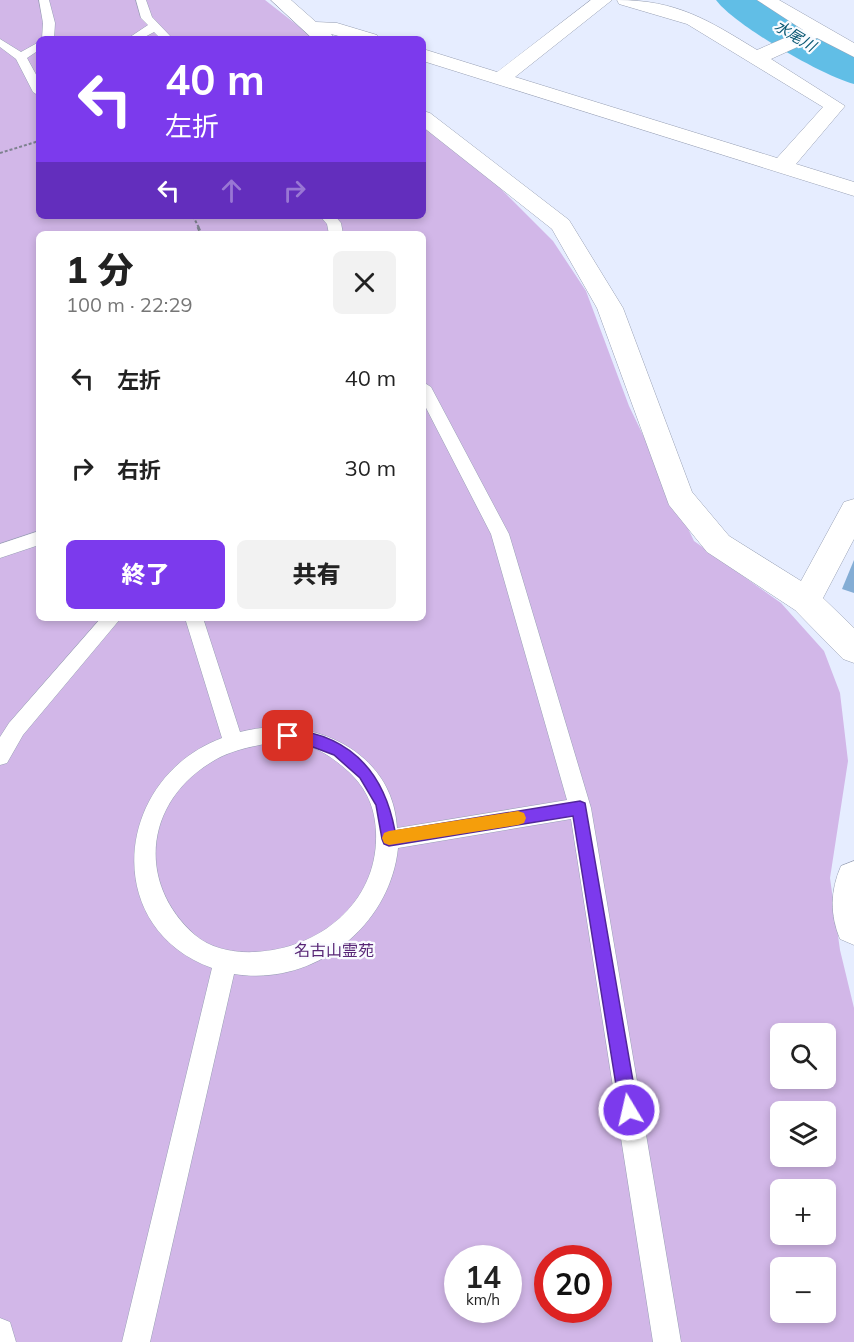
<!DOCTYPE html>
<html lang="ja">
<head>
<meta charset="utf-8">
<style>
  body { margin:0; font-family:Mulish,"Noto Sans JP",sans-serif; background:#f2f2f2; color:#222; height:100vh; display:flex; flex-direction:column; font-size:22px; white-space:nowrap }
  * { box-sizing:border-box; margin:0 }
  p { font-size:20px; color:#767676 }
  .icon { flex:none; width:33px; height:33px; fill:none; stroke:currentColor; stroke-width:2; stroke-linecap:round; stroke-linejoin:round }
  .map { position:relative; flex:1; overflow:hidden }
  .sheet { position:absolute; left:36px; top:231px; width:390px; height:390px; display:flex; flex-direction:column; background:#fff; border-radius:9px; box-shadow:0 3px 9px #0003 }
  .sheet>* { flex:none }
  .top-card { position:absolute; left:36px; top:36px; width:390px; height:183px; border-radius:9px; box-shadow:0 3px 9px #0003; background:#7c3aed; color:#fff; overflow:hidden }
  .fabs { position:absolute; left:770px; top:1023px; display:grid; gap:12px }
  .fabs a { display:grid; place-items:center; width:66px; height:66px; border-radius:9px; background:#fff; box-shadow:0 3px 9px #0003; font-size:30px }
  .speed { position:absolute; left:444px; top:1245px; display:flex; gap:12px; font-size:30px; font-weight:700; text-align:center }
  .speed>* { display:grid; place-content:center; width:78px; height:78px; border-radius:50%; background:#fff; box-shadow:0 3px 9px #0003; line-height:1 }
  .speed small { font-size:15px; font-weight:400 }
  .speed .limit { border:9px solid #d22; background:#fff; color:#111 }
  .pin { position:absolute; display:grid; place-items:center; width:51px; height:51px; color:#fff; margin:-26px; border-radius:12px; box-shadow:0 3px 9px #0006 }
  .me { position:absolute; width:66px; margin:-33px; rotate:351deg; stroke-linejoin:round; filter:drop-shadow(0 0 4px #0008) }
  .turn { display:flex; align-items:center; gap:21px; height:126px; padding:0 30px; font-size:27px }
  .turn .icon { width:78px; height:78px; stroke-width:2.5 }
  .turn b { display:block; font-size:42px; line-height:51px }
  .lanes { display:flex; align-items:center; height:57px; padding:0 30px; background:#0003; justify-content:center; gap:30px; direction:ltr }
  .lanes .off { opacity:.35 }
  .round { display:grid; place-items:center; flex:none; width:63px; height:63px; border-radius:9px; background:#f2f2f2 }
  .overview { display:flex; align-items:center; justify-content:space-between; height:102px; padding:0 30px }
  h1 { font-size:36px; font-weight:800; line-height:45px }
  .cta { display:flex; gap:12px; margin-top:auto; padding:12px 30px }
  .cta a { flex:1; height:69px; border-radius:9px; background:#7c3aed; color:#fff; font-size:24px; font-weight:800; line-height:69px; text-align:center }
  .cta a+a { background:#f2f2f2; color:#222 }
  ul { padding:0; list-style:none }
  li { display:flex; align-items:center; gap:18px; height:90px; padding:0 30px }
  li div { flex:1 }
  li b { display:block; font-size:22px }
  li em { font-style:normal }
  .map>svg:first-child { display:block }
</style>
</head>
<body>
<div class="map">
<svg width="854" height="1342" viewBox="0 0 854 1342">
  <rect width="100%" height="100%" fill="#e6edff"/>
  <path fill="#d2b7e8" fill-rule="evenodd" d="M 0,0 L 265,0 L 315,39 L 39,39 L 39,216 L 423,216 L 423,123 L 478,166 L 553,241 L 586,291 L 629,406 L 694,541 L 781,603 L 824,651 L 840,693 L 848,761 L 830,878 L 840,950 L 854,1008 L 854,1342 L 0,1342 ZM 39,234 L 423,234 L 423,618 L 39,618 ZM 780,1034 L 825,1034 L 825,1078 L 780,1078 ZM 780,1112 L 825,1112 L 825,1156 L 780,1156 ZM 780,1190 L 825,1190 L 825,1234 L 780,1234 ZM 458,1258 L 508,1258 L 508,1310 L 458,1310 ZM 548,1258 L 598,1258 L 598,1310 L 548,1310 ZM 780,1268 L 825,1268 L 825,1312 L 780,1312 Z"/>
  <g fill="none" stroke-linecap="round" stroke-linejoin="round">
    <path fill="#61bee6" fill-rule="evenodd" d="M 716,0 L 764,0 L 854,53 L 854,84 C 824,77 733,24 716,0 Z"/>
    <g stroke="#98a0b4" stroke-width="1">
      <g id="service">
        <path d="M 39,0 L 49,0 L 55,23 L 54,39 L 42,39 L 43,23 Z"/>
        <path d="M 136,0 L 146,0 L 152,17 L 173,39 L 161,39 L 154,32 L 141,39 L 127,39 L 148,25 L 141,18 Z"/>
        <path d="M 0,39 L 21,52 L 39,42 L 39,50 L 27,58 L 39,80 L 39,96 L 33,92 L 16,59 L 0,47 Z"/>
        <path d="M 320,216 L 335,216 L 341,223 L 343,234 L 329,234 L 327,224 Z"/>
        <path d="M 423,382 L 431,387 L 509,534 L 591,808 L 681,1342 L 653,1342 L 571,819 L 398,848 C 390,927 313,987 234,974 L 150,1342 L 122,1342 L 212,968 C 100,928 114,778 222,738 L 185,618 L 203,618 L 240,732 C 308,714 393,749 397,828 L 567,800 L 491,534 L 423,402 ZM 270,743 C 283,744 298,743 311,747 C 325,752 338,762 349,772 C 367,789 375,808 376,832 C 379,901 321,949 255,952 C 235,953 211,949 195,935 C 137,884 144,804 210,763 C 228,751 249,747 270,743 Z"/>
        <path d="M 39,531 L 39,545 L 0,558 L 0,544 Z"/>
        <path d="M 101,618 L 121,618 L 23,735 L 7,763 L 0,765 L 0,737 L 9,723 Z"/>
        <path d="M 0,1318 L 10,1322 L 16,1342 L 0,1342 Z"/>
      </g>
    </g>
    <g stroke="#98a0b4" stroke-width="1">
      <g id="minor">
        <path d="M 271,0 L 291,0 L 316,22 L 337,23 L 377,35 L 380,39 L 350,39 L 331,34 L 335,39 L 313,39 Z"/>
        <path d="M 591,0 L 612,0 L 515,77 L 777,158 L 823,107 L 687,24 L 619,4 L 617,0 C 677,0 708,20 757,50 L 803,30 L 757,0 L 779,0 L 854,43 L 854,57 L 817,38 L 771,59 L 845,106 L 796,164 L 854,182 L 854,196 L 423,61 L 423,49 L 497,72 Z"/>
        <path d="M 423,111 L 430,113 L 569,220 L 623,308 L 692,492 L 729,536 L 801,581 L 844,502 L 854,499 L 854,539 L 823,598 L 854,628 L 854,663 L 843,659 L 795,610 L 707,552 L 669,505 L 597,308 L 552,229 L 423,127 Z"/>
        <path d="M 854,861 L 854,945 L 840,939 C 830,915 830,891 841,866 Z"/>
      </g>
    </g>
    <g stroke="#7e828f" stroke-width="2" stroke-dasharray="3 2" stroke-linecap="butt">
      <path d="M 0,153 L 39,141"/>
      <path d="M 193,216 L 199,228"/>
    </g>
    <path stroke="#7e828f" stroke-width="3" stroke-dasharray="4 2" stroke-linecap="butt" d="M 198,227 L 201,234"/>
    <use href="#service" fill="#fff" fill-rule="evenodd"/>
    <use href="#minor" fill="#fff" fill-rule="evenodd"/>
  </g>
  <path fill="#84add5" d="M 854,560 L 854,593 L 842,589 Z"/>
  <path fill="#7c3aed" stroke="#51269a" stroke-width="1.5" d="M 288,729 C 350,735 384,772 395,831 L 580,801 L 585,803 L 638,1110 L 635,1116 L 629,1118 L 623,1116 L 620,1110 L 573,816 L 389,846 L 384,844 L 382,839 L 376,805 L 360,778 L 334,755 L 305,744 L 283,740 L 281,736 Z"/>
  <path fill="#f59e0b" d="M 518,811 L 524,813 L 526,818 L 524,823 L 518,825 L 389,845 L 384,843 L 382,838 L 384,833 L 389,831 Z"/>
  <g text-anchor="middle" stroke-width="4.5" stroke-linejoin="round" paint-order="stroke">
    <g font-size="15" font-style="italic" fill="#085772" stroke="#f9fbff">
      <text transform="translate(795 36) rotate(31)" y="5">水尾川</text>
    </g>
    <g font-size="16" fill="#582676" stroke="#f9fbff">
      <text x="334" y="956">名古山霊苑</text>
    </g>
  </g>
</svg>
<div class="fabs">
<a><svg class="icon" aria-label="search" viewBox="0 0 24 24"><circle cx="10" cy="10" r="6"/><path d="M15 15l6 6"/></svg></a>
<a><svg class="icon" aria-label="layers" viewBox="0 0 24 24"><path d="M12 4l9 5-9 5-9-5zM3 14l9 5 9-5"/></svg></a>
<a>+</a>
<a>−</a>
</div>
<div class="speed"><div>14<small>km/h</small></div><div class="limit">20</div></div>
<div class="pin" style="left:288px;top:736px;background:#d93025"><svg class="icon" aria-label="arrive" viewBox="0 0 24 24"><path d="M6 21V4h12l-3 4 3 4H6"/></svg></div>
<svg class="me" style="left:629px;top:1110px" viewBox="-20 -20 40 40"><circle r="17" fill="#7c3aed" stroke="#fff" stroke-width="3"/><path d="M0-11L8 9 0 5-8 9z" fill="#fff"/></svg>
<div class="top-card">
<div class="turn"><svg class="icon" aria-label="left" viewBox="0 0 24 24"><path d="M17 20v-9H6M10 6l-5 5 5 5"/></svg><div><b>40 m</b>左折</div></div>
<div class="lanes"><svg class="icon" aria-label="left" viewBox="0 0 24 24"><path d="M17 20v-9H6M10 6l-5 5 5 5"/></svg><svg class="icon off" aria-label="ahead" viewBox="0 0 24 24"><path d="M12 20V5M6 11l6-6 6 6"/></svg><svg class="icon off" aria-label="right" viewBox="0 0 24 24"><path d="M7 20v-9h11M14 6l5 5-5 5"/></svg></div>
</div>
<section class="sheet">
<div class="overview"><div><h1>1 分</h1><p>100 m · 22:29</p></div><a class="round"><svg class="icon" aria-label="close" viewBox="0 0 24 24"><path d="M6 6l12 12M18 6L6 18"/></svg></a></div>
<ul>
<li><svg class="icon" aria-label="left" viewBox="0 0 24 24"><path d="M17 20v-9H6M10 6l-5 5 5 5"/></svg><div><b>左折</b></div><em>40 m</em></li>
<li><svg class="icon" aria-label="right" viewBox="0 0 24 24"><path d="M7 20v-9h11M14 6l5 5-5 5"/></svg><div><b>右折</b></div><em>30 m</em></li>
</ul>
<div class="cta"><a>終了</a><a>共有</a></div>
</section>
</div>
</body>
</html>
